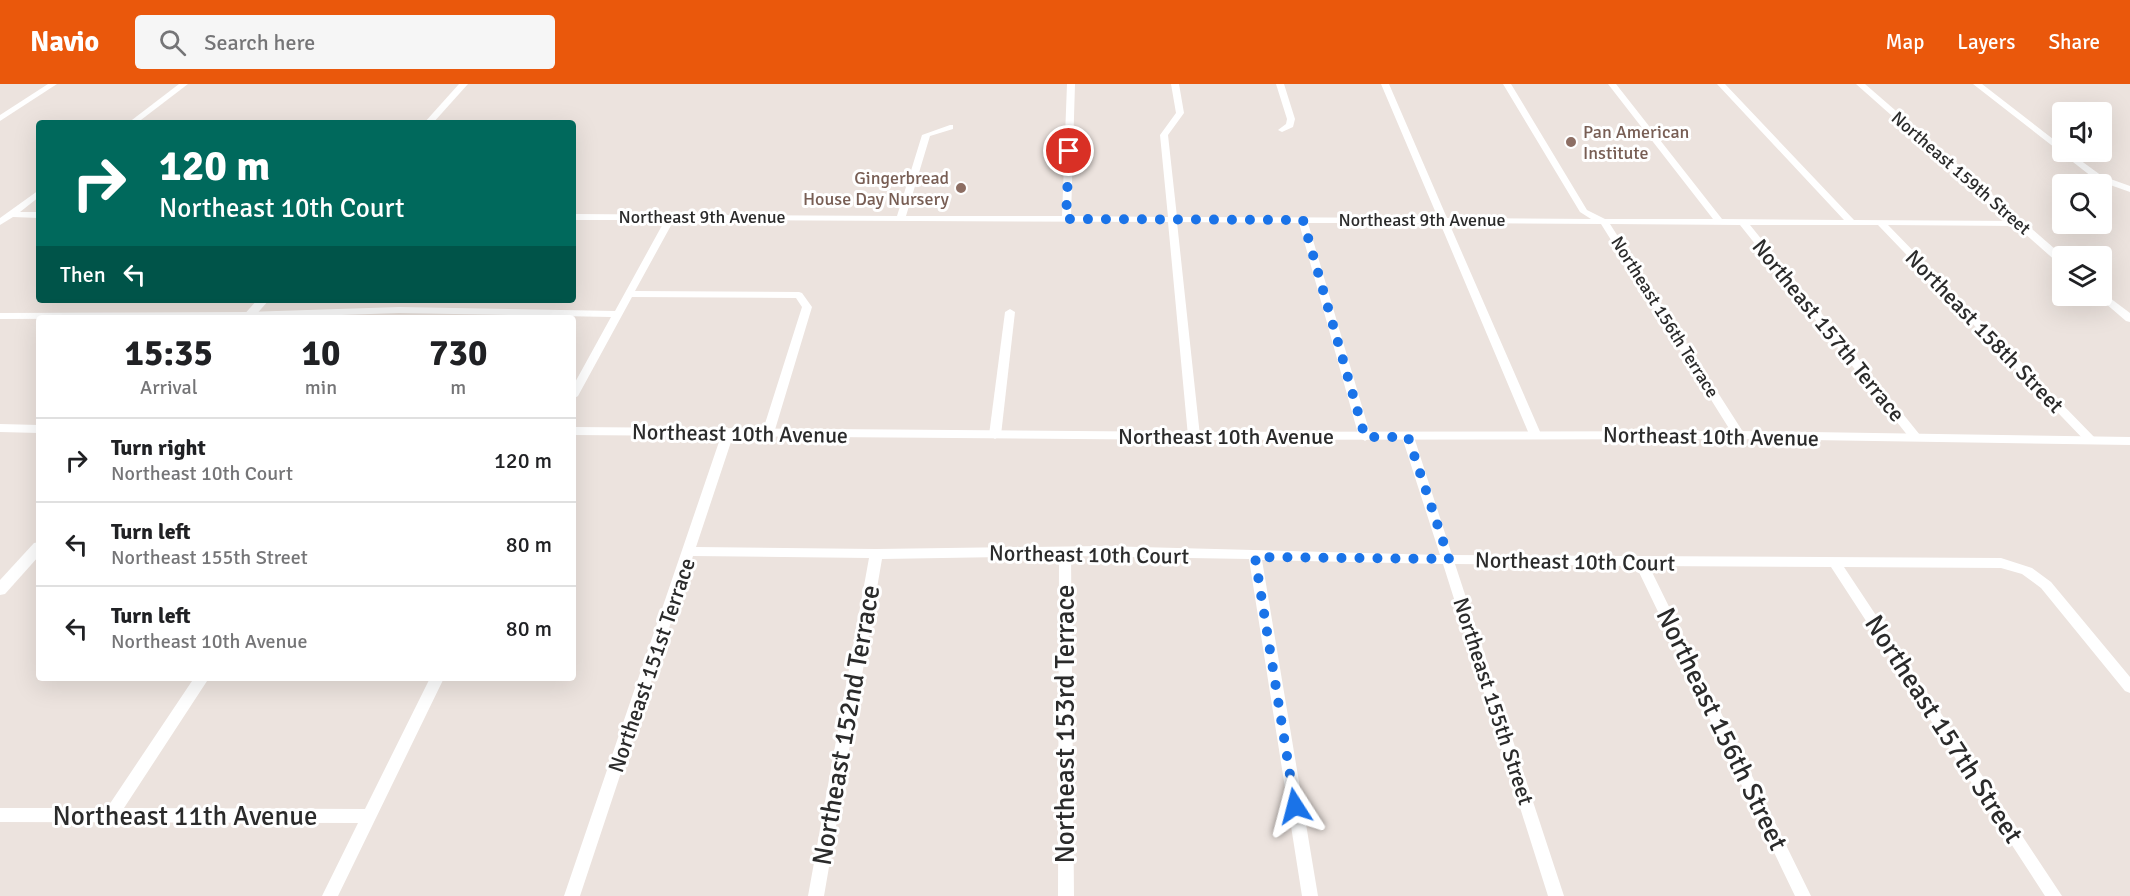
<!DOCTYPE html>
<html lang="en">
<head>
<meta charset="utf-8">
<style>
  body { margin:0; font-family:Signika,sans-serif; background:#f6f6f6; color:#202124; height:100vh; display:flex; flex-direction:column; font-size:22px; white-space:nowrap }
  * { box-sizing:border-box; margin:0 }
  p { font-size:20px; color:#757577 }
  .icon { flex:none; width:33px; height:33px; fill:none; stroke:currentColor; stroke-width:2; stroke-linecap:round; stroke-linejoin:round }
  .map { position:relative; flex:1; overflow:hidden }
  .drawer { position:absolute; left:36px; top:231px; width:540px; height:366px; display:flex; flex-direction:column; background:#fff; border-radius:6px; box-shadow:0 6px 24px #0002 }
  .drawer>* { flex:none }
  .hud { position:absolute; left:36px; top:36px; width:540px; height:183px; border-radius:6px; box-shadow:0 6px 24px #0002; background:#00695c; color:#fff; overflow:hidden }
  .tools { position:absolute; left:2052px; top:18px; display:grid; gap:12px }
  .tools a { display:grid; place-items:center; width:60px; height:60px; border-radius:6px; background:#fff; box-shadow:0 6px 24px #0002; font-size:30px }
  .pin { position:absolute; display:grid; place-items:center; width:51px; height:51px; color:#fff; margin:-26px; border:3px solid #fff; border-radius:50%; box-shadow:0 2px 6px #0007 }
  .me { position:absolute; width:66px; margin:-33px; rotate:351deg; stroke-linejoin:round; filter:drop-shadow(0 0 4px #0008) }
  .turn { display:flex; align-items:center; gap:21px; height:126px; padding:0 24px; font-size:27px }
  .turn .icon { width:78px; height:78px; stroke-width:2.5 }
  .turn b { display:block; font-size:42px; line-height:51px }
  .then { display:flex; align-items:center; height:57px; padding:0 24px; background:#0003; gap:12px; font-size:22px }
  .eta { display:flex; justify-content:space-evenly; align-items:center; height:102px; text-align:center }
  .eta b { font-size:36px; font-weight:700; line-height:42px }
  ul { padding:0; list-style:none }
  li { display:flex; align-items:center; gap:18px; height:84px; padding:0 24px; border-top:2px solid #e0e0e0 }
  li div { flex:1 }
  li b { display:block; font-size:22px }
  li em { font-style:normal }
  header { display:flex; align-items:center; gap:36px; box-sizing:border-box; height:84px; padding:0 30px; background:#ea580c; color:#fff }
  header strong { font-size:28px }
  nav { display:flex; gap:33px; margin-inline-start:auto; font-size:21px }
  .search { width:420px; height:54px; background:#f6f6f6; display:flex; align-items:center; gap:15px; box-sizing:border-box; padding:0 21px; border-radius:6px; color:#757577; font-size:22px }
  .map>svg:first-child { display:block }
</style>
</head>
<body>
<header>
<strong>Navio</strong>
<div class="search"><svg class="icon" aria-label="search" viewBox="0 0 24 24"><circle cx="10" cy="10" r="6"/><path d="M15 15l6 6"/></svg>Search here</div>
<nav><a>Map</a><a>Layers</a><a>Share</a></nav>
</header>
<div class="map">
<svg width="2130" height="812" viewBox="0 0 2130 812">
  <rect width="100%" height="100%" fill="#ece3de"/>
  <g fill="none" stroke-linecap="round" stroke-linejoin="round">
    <g fill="#fff" fill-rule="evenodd">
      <path d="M 48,0 L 57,0 L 0,37 L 0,31 Z"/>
      <path d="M 179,0 L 188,0 L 137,39 L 128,39 Z"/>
      <path d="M 1067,0 L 1075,0 L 1071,132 L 1168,133 L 1160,51 L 1176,29 L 1171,0 L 1179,0 L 1184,29 L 1168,51 L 1177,133 L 1438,134 L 1381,0 L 1389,0 L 1447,134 L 1591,135 L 1580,128 L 1503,0 L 1511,0 L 1587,126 L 1605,135 L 1713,135 L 1608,0 L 1616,0 L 1722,135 L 1844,136 L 1717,0 L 1725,0 L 1854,136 L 2022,137 L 2022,141 L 2019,142 L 1888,141 L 2097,356 L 2095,359 L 2087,359 L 1878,141 L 1750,141 L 1920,351 L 1922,354 L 1920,357 L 1912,357 L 1740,141 L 1610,140 L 1745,351 L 1739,355 L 1735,354 L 1601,140 L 1449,139 L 1541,350 L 1535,354 L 1529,350 L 1440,139 L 1308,139 L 1371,353 L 1365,357 L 1359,353 L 1299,139 L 1177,138 L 1200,352 L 1194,356 L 1188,352 L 1168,138 L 674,136 L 635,207 L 799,208 L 802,209 L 812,223 L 774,349 L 768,353 L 762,349 L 802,223 L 796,214 L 632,213 L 578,312 L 573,315 L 573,302 L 611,233 L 399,229 L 251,234 L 0,235 L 0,229 L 250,228 L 399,223 L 615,227 L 665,136 L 573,136 L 573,130 L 897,132 L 922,51 L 950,41 L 953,41 L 953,45 L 930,52 L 906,132 L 1062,132 Z"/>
      <path d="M 1276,0 L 1284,0 L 1295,35 L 1293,43 L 1282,48 L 1278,46 L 1286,40 L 1287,35 Z"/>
      <path d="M 1973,0 L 1982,0 L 2062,62 L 2062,68 L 2069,68 L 2102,92 L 2130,102 L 2130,108 L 2096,96 Z"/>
      <path d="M 39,106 L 39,113 L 20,128 L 39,128 L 39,134 L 13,133 L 0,141 L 0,134 Z"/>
      <path d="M 1010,225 L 1015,228 L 1001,351 L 995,355 L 989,351 L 1005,228 Z"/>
      <path d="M 728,345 L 734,349 L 696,463 L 876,465 L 1102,462 L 1440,471 L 1402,353 L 1408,349 L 1414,353 L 1452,471 L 2001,474 L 2032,484 L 2051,498 L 2130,593 L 2130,609 L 2125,607 L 2041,504 L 2022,490 L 2001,484 L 1844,483 L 2062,812 L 2045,812 L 1831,483 L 1649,482 L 1811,812 L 1795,812 L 1636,482 L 1455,480 L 1564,812 L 1548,812 L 1443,480 L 1262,476 L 1318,812 L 1302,812 L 1249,475 L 1071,472 L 1074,812 L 1058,812 L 1059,472 L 882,475 L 824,812 L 808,812 L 869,474 L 693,472 L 580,812 L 564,812 L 722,349 Z"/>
      <path d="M 194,594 L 209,594 L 124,724 L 365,725 L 430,594 L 444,594 L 338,812 L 322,812 L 358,739 L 0,738 L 0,724 L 107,724 Z"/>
    </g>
    <g fill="#fff" fill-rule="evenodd">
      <path d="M 459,0 L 468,0 L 433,39 L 424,39 Z"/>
      <path d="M 1856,0 L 1865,0 L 2063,172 L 2062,180 L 2058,179 Z"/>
      <path d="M 2102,208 L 2130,229 L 2130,238 L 2126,237 L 2098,213 L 2097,212 L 2102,212 Z"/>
      <path d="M 257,216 L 269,216 L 253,234 L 241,234 Z"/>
      <path d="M 0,340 L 39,341 L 39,349 L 0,348 Z"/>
      <path d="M 573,343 L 1194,348 L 1739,347 L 2130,353 L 2130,361 L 1739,355 L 1194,356 L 573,351 Z"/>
      <path d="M 39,458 L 39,472 L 5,510 L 0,511 L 0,496 L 34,459 Z"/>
    </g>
  </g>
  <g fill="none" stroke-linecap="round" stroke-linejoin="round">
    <path stroke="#1a73e8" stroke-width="10" stroke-dasharray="0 18" d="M 1069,67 L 1066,135 L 1303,136 L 1365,353 L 1408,353 L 1449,475 L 1255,473 L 1295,722"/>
  </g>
  <g fill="#8d6e63" stroke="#fff" stroke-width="2">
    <circle cx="1571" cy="58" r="6"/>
    <circle cx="961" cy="104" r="6"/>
  </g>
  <g text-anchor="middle" stroke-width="6" stroke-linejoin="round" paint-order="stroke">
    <g font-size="18" fill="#785e54" stroke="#fff" text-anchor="start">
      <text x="1583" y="54">Pan American<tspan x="1583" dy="21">Institute</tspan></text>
      <text x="949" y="100" text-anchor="end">Gingerbread<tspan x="949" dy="21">House Day Nursery</tspan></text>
    </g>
    <g font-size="18" fill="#2b2b2b" stroke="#fff">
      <text transform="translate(1961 89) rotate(41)" y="6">Northeast 159th Street</text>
      <text x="702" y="139">Northeast 9th Avenue</text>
      <text x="1422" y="142">Northeast 9th Avenue</text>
      <text transform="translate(1665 233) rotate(58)" y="6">Northeast 156th Terrace</text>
    </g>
    <g font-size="22" fill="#2b2b2b" stroke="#fff">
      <text transform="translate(1829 246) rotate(51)" y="8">Northeast 157th Terrace</text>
      <text transform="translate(1985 247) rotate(46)" y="8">Northeast 158th Street</text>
      <text transform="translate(740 349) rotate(1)" y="8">Northeast 10th Avenue</text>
      <text x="1226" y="360">Northeast 10th Avenue</text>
      <text transform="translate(1711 352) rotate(1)" y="8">Northeast 10th Avenue</text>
      <text transform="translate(1089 470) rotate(1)" y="8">Northeast 10th Court</text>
      <text transform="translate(1575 477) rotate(1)" y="8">Northeast 10th Court</text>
      <text transform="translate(651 581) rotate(-71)" y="8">Northeast 151st Terrace</text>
      <text transform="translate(1494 617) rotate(72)" y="8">Northeast 155th Street</text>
    </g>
    <g font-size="27" fill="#2b2b2b" stroke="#fff">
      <text transform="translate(1065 640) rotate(-90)" y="9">Northeast 153rd Terrace</text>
      <text transform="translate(846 641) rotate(-80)" y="9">Northeast 152nd Terrace</text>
      <text transform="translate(1722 645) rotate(64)" y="9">Northeast 156th Street</text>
      <text transform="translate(1944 645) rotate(57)" y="9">Northeast 157th Street</text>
      <text x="185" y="741">Northeast 11th Avenue</text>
    </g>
  </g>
</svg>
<div class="tools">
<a><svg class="icon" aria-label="sound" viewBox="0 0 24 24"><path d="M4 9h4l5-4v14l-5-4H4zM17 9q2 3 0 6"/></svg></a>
<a><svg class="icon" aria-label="search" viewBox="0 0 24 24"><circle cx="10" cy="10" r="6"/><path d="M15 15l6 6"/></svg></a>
<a><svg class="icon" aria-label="layers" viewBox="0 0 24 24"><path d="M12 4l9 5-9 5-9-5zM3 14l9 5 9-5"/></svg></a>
</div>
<div class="pin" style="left:1069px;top:67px;background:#d93025"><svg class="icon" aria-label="arrive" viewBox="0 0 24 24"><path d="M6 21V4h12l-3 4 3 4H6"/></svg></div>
<svg class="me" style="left:1295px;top:722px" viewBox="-20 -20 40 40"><path d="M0-17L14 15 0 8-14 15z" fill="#1a73e8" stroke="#fff" stroke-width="4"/></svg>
<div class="hud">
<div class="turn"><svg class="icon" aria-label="right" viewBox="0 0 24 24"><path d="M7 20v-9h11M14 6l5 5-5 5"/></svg><div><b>120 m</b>Northeast 10th Court</div></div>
<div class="then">Then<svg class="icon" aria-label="left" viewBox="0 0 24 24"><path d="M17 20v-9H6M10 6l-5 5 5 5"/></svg></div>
</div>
<section class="drawer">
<div class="eta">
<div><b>15:35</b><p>Arrival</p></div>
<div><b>10</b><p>min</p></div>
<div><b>730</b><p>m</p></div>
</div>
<ul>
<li><svg class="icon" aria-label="right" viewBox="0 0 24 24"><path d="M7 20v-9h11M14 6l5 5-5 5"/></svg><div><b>Turn right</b><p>Northeast 10th Court</p></div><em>120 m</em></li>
<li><svg class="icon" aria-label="left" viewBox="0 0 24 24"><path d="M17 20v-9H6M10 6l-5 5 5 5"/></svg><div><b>Turn left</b><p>Northeast 155th Street</p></div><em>80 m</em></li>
<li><svg class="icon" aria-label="left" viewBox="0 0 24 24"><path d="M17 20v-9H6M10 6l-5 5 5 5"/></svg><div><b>Turn left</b><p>Northeast 10th Avenue</p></div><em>80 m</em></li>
</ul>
</section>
</div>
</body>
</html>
